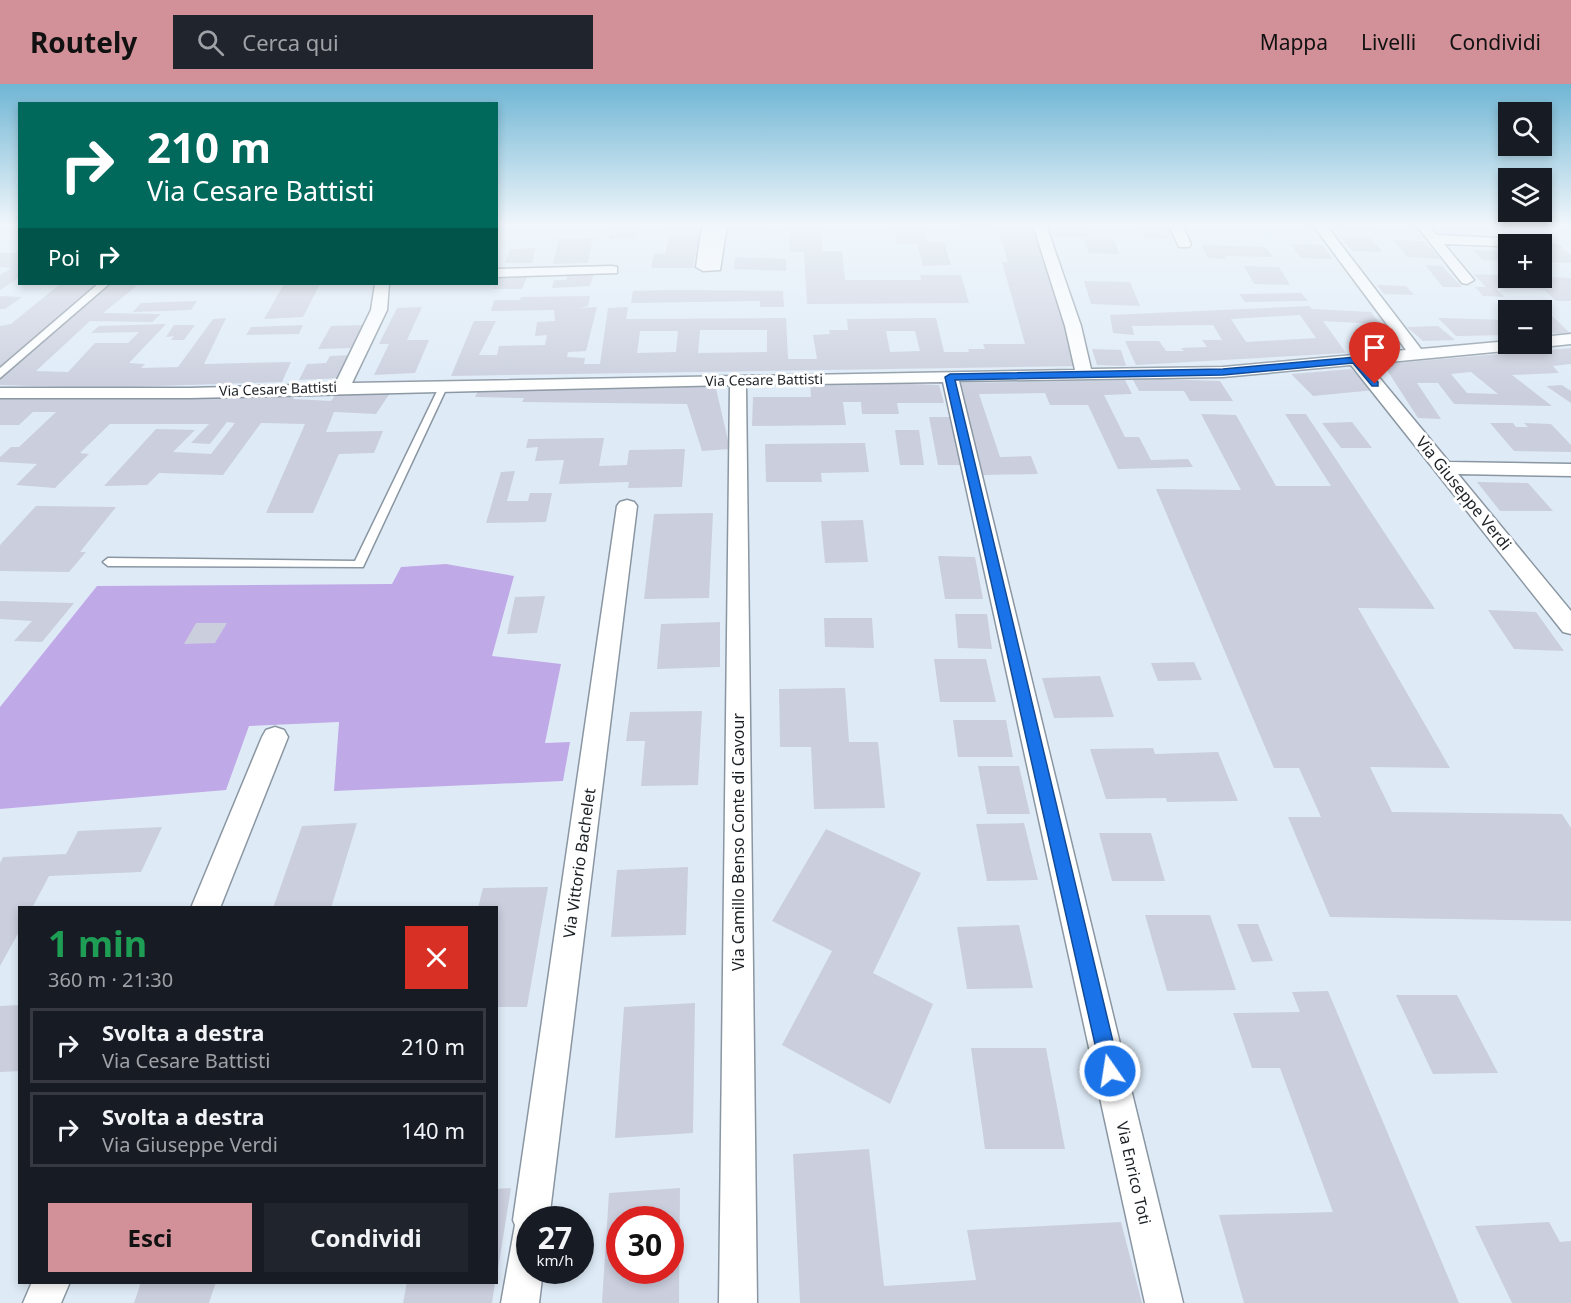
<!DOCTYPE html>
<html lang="it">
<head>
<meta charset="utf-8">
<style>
  body { margin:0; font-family:"Noto Sans",sans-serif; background:#20242c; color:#f1f3f6; height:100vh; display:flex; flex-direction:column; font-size:22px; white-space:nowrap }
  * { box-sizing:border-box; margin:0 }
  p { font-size:20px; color:#9ea1a6 }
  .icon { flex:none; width:33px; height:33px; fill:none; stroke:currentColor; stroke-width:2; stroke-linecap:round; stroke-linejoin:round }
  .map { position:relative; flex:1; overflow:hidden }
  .drawer { position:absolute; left:18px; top:822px; width:480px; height:378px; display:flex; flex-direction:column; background:#171b24; border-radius:0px; box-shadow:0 3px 9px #0003 }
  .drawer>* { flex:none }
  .hud { position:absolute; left:18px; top:18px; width:480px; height:183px; border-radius:0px; box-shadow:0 3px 9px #0003; background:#00695c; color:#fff; overflow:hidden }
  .tools { position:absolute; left:1498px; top:18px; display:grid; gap:12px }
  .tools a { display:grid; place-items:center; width:54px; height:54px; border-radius:0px; background:#171b24; box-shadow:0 3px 9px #0003; font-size:30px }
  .speed { position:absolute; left:516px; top:1122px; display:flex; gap:12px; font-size:30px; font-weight:700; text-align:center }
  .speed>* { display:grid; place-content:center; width:78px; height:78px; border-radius:50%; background:#171b24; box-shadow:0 3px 9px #0003; line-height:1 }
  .speed small { font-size:15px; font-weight:400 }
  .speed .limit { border:9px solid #d22; background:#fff; color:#111 }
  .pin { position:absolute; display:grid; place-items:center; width:51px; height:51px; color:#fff; margin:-62px -26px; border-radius:50% 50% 50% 0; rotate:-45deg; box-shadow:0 0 6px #0007 }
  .pin .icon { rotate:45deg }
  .me { position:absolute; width:66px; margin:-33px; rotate:347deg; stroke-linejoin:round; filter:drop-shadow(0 0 4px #0008) }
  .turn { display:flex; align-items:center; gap:21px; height:126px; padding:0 30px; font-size:27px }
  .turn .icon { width:78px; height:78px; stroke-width:2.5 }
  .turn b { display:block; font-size:42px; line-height:51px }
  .then { display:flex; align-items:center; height:57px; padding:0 30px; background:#0003; gap:12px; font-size:22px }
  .round { display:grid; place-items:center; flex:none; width:63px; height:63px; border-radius:0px; background:#20242c }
  .summary { display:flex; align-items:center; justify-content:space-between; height:102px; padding:0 30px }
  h1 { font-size:36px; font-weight:700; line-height:45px; color:#1e9e55 }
  .primary-button { display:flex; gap:12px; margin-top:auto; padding:12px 30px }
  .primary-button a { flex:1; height:69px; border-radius:0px; background:#d29198; color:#111; font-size:24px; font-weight:700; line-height:69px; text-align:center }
  .primary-button a+a { background:#20242c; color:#f1f3f6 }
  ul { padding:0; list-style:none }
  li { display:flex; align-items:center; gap:18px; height:75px; margin:0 12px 9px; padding:0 18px; border:3px solid #363941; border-radius:0px }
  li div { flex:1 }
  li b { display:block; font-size:22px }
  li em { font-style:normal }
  header { display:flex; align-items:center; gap:36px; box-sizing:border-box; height:84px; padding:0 30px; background:#d29198; color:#111 }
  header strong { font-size:28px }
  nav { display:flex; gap:33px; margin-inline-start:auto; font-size:21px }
  .search { width:420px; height:54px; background:#20242c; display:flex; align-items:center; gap:15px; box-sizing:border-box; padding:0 21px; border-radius:0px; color:#9ea1a6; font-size:22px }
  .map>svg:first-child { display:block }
</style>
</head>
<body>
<header>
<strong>Routely</strong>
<div class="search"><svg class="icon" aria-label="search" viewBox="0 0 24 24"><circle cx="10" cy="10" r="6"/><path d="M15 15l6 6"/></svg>Cerca qui</div>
<nav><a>Mappa</a><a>Livelli</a><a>Condividi</a></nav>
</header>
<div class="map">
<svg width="1571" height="1219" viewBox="0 0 1571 1219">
  <rect width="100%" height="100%" fill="#deebf7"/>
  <path fill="#c0a9e7" d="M 446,480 L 514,492 L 492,572 L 561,580 L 545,659 L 570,658 L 563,697 L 334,707 L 339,638 L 249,642 L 226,706 L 0,725 L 0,623 L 97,502 L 392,500 L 401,483 Z"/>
  <g fill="#cacedd" fill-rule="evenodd">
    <path d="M 0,141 L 20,141 L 20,146 L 0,145 Z"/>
    <path d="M 613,141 L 640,141 L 635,155 L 608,155 Z"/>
    <path d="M 665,141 L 698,141 L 697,147 L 664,146 Z"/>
    <path d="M 732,141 L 762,141 L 762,147 L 731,147 Z"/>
    <path d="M 789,141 L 821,141 L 823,167 L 842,167 L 845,196 L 921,196 L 920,191 L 961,191 L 969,219 L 807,220 L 804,168 L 790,168 Z"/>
    <path d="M 894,141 L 922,141 L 926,158 L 944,158 L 951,181 L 923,182 L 917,160 L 897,160 Z"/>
    <path d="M 959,141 L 1031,141 L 1077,282 L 451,292 L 474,237 L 496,237 L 479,271 L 497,271 L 499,262 L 545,261 L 547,251 L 535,252 L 537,238 L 555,237 L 554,226 L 491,227 L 494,216 L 520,216 L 521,213 L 590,212 L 588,222 L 579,224 L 597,223 L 586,267 L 568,268 L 567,273 L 585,274 L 584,280 L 600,280 L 608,224 L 628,223 L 626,235 L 786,234 L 788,275 L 817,275 L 813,251 L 830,250 L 829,246 L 848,246 L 847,235 L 936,234 L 944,268 L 969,268 L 968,265 L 985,265 L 983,260 L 1025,260 L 1002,178 L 1008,178 L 998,144 L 960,144 ZM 700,246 L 767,246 L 767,268 L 698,269 ZM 640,247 L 678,247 L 676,268 L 637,269 ZM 886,247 L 915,247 L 920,267 L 890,268 Z"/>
    <path d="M 1329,141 L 1367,141 L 1371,146 L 1331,145 Z"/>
    <path d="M 1439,141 L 1504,141 L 1510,148 L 1442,145 Z"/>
    <path d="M 1053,142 L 1084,142 L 1089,153 L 1058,153 Z"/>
    <path d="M 1140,143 L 1163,144 L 1169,155 L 1145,155 Z"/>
    <path d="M 669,152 L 699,152 L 693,184 L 651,184 L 654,170 L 665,170 Z"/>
    <path d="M 1341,153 L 1371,154 L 1383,168 L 1352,167 Z"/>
    <path d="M 593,154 L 588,179 L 553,180 L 559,155 Z"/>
    <path d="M 1084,155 L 1114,156 L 1119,170 L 1089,169 Z"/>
    <path d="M 1393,156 L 1424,157 L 1440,175 L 1408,173 Z"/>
    <path d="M 1542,159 L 1559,160 L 1571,171 L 1571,179 L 1542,178 Z"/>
    <path d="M 1291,160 L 1322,161 L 1333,175 L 1301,174 Z"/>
    <path d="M 1201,161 L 1266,163 L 1273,173 L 1224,172 L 1226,175 L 1208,174 Z"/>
    <path d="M 536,164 L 532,179 L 505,179 L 510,165 Z"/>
    <path d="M 1473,166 L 1509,167 L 1509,177 L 1482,176 Z"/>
    <path d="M 0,169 L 20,169 L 20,193 L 0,206 L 0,191 L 11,184 L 0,183 Z"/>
    <path d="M 735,173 L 786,175 L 786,187 L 734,185 Z"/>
    <path d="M 1425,181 L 1442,182 L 1462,203 L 1443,203 Z"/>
    <path d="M 1244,182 L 1279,183 L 1290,201 L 1254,200 Z"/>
    <path d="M 594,189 L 590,202 L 552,204 L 554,196 L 566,196 L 568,190 Z"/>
    <path d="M 1474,190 L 1571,194 L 1571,217 L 1556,217 L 1545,206 L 1496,205 L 1505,213 L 1483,212 L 1475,203 L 1486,203 Z"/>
    <path d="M 500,191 L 528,191 L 522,205 L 493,205 Z"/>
    <path d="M 1084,197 L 1130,198 L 1140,222 L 1091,220 Z"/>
    <path d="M 60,200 L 97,200 L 0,285 L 0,242 L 11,240 Z"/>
    <path d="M 107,200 L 139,200 L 103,229 L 161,230 L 152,238 L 90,237 L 36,287 L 68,288 L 95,259 L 128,259 L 139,248 L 91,249 L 99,242 L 166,240 L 129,279 L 145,280 L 141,284 L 178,283 L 213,235 L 226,234 L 204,280 L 291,278 L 282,298 L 96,304 L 0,301 L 0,294 Z"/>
    <path d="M 284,200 L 320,200 L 303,233 L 264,235 Z"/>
    <path d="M 1377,201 L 1406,202 L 1414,211 L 1384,210 Z"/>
    <path d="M 672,206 L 783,207 L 784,223 L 760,223 L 760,217 L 631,219 L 633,207 Z"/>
    <path d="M 1301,209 L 1308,217 L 1245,218 L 1239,210 Z"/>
    <path d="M 0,212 L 22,213 L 5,225 L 0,225 Z"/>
    <path d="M 197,217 L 191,226 L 133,228 L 141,219 Z"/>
    <path d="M 1309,222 L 1312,225 L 1371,228 L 1380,240 L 1323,237 L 1346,269 L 1136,281 L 1125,257 L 1159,257 L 1166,267 L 1184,267 L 1181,264 L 1207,263 L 1202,256 L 1222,256 L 1213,241 L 1132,242 L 1134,251 L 1113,249 L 1110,231 ZM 1300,231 L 1316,254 L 1246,258 L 1231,235 Z"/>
    <path d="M 422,223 L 407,256 L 429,256 L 415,289 L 374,291 L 389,260 L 379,260 L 397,224 Z"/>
    <path d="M 1542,229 L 1549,229 L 1571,250 L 1542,249 Z"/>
    <path d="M 1438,234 L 1509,236 L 1509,251 L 1456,252 Z"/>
    <path d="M 174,241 L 195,241 L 184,256 L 171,256 L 174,252 L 166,253 Z"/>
    <path d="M 303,241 L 299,250 L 246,251 L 251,243 Z"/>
    <path d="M 364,241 L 353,264 L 318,265 L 331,242 Z"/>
    <path d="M 1438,242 L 1455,256 L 1423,257 L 1407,243 Z"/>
    <path d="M 1571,264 L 1571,280 L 1553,282 L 1559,289 L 1512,291 L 1552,322 L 1454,320 L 1438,299 L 1417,299 L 1441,335 L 1418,334 L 1383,280 ZM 1471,288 L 1498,310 L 1467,309 L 1451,290 Z"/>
    <path d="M 1092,265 L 1121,266 L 1126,282 L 1097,281 Z"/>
    <path d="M 352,271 L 341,294 L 299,296 L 307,280 L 326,279 L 330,272 Z"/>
    <path d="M 1351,285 L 1375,306 L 1313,312 L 1291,290 Z"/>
    <path d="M 1132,294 L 1220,297 L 1233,317 L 1190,317 L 1184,307 L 1139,307 Z"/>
    <path d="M 1125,296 L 1132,310 L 1104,311 L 1125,353 L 1139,353 L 1151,376 L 1188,375 L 1193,383 L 1118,385 L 1088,321 L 1050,321 L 1045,309 L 979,310 L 1000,373 L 1031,372 L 1038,390 L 983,391 L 956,299 Z"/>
    <path d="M 889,299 L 939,301 L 944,319 L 897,319 L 899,330 L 862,330 L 861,318 L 843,318 L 846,341 L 752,342 L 753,313 L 811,313 L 810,300 Z"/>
    <path d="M 715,300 L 730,365 L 702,367 L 687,320 L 522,318 L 524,314 L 475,313 L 480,303 Z"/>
    <path d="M 1562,301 L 1571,307 L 1571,319 L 1546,302 Z"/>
    <path d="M 338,307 L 390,309 L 376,330 L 334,328 L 326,348 L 383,347 L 374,369 L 339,370 L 313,429 L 266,429 L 305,340 L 261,339 L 223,391 L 159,389 L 147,401 L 104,402 L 156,345 L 195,346 L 173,368 L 211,370 L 235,339 L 227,338 L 210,360 L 191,359 L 209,340 L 110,340 L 80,369 L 89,370 L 55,404 L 16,401 L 37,380 L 0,378 L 0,373 L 11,363 L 19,363 L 56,328 L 33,328 L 19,341 L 0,341 L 0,311 L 295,311 L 293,315 L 331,317 Z"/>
    <path d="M 1201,330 L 1236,331 L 1276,402 L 1331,402 L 1285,330 L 1306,330 L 1435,525 L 1358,524 L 1450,684 L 1370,683 L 1392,728 L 1562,730 L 1571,744 L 1571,837 L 1330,833 L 1288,733 L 1321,733 L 1299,684 L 1274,684 L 1156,405 L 1241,406 Z"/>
    <path d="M 929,333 L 952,333 L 963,381 L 938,381 Z"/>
    <path d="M 1352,338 L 1372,364 L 1341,364 L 1322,339 Z"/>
    <path d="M 1490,339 L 1513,339 L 1516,343 L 1528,343 L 1524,339 L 1551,340 L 1571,361 L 1571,368 L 1514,367 Z"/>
    <path d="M 895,346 L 919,346 L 924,381 L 900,381 Z"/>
    <path d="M 604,354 L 599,382 L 627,381 L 629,366 L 685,365 L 682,403 L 628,404 L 629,398 L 559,400 L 564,376 L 535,377 L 538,363 L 526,364 L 528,355 Z"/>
    <path d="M 865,359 L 869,388 L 821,389 L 822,398 L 766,398 L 765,360 Z"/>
    <path d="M 515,387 L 507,417 L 528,417 L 530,409 L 552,409 L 546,438 L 486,439 L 501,388 Z"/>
    <path d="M 1477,398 L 1528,399 L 1553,427 L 1500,427 Z"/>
    <path d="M 36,422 L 116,423 L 80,468 L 86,468 L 69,488 L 0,487 L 0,461 Z"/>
    <path d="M 713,429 L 709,514 L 644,515 L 654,430 Z"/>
    <path d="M 863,436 L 868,478 L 825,479 L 821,437 Z"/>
    <path d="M 938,472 L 975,473 L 983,515 L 945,515 Z"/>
    <path d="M 545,512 L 537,549 L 507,550 L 515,513 Z"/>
    <path d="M 0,517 L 74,519 L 42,558 L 14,557 L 32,537 L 0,535 Z"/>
    <path d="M 1488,526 L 1536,528 L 1564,567 L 1514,565 Z"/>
    <path d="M 955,530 L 987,530 L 992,565 L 958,564 Z"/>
    <path d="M 824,534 L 872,534 L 874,564 L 825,563 Z"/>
    <path d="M 720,538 L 720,583 L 657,585 L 661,540 Z"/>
    <path d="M 196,539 L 227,539 L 215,559 L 184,560 Z"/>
    <path d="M 934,575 L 986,575 L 996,618 L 940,618 Z"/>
    <path d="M 1194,578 L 1202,596 L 1158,597 L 1151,579 Z"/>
    <path d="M 1100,592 L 1114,633 L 1054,634 L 1042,594 Z"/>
    <path d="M 845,604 L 849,658 L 878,658 L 885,724 L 814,725 L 811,663 L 780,663 L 779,605 Z"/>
    <path d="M 702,627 L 698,701 L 641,702 L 645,657 L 626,657 L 630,628 Z"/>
    <path d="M 953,636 L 1006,636 L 1013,673 L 958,673 Z"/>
    <path d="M 1153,664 L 1155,670 L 1218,668 L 1238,717 L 1167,718 L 1166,714 L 1106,715 L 1090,665 Z"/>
    <path d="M 978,682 L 1019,682 L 1030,730 L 987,730 Z"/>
    <path d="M 357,739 L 331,824 L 273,824 L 302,742 Z"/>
    <path d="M 1024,739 L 1038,796 L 987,797 L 976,740 Z"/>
    <path d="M 162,743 L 141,788 L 49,792 L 32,824 L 20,824 L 20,846 L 0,882 L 0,779 L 3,773 L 66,770 L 78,747 Z"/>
    <path d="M 826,745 L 921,789 L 873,889 L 933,920 L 890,1020 L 782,961 L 832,867 L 772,837 Z"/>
    <path d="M 1099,749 L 1151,749 L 1165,797 L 1112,797 Z"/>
    <path d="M 688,783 L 686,851 L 611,853 L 617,786 Z"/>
    <path d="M 548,803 L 527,923 L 496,923 L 496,824 L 478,824 L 483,804 Z"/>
    <path d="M 1145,831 L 1210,831 L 1236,906 L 1167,907 Z"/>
    <path d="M 1237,840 L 1258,840 L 1273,877 L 1252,878 Z"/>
    <path d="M 1019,841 L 1033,904 L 967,905 L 957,843 Z"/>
    <path d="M 1328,907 L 1459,1219 L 1244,1219 L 1219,1131 L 1333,1128 L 1280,984 L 1252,984 L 1233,929 L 1300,928 L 1292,908 Z"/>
    <path d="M 1396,911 L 1457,911 L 1498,989 L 1433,990 Z"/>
    <path d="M 695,919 L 693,1049 L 615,1054 L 624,923 Z"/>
    <path d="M 20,921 L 20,987 L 0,988 L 0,922 Z"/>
    <path d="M 971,964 L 1046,964 L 1065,1065 L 985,1065 Z"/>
    <path d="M 869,1065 L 884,1202 L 976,1196 L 967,1146 L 1121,1138 L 1142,1219 L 800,1219 L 793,1070 Z"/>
    <path d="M 511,1104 L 498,1185 L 496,1184 L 496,1105 Z"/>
    <path d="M 680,1104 L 679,1219 L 602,1219 L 609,1109 ZM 620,1136 L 670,1136 L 670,1186 L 620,1186 Z"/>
    <path d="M 1549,1138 L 1560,1158 L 1571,1157 L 1571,1219 L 1512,1219 L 1475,1142 Z"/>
    <path d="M 141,1198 L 216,1198 L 209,1219 L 134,1219 Z"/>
    <path d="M 407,1198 L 495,1198 L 492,1219 L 403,1219 Z"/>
  </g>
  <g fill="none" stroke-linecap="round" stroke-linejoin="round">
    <g stroke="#8a96a1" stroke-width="3">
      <path id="service" d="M 444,298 L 448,301 L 363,483 L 108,482 L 103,478 L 108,474 L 355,477 L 440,301 Z"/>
    </g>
    <g stroke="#8a96a1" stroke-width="3">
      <path id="pedestrian" d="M 98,200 L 109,200 L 0,294 L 0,284 Z"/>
    </g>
    <g stroke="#8a96a1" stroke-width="3">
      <g id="minor">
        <path d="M 702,141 L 727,141 L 720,186 L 703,187 L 696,183 Z"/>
        <path d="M 1033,141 L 1046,141 L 1081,242 L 1091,285 L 1223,283 L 1406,266 L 1313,141 L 1326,141 L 1421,265 L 1509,257 L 1509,260 L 1534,260 L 1526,265 L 1368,280 L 1449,378 L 1571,380 L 1571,392 L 1458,390 L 1571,527 L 1571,550 L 1563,548 L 1351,281 L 1223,293 L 959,297 L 1183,1219 L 1145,1219 L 943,298 L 746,301 L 757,1219 L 719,1219 L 730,301 L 190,314 L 0,314 L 0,304 L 190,304 L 335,300 L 371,226 L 375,200 L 389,200 L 387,226 L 352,299 L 1075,286 L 1065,242 Z"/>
        <path d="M 1169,141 L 1182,141 L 1191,160 L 1189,163 L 1179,163 Z"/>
        <path d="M 1416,141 L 1429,141 L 1437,151 L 1499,154 L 1506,158 L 1499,162 L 1444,160 L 1474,196 L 1467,200 L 1462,199 Z"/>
        <path d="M 612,182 L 617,183 L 617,189 L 496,193 L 496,185 Z"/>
        <path d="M 1571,250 L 1571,260 L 1542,263 L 1535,260 L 1542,260 L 1542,253 Z"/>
        <path d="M 627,416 L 634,418 L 637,422 L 549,1136 L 530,1136 L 530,1186 L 543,1186 L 539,1219 L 501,1219 L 515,1141 L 513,1136 L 617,422 L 620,418 Z"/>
        <path d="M 275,643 L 284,646 L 288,653 L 220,824 L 191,824 L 262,653 L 266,646 Z"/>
        <path d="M 32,1198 L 70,1198 L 61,1219 L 23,1219 Z"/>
      </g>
    </g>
    <use href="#service" fill="#fff" fill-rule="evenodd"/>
    <use href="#pedestrian" fill="#fff" fill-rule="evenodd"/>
    <use href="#minor" fill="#fff" fill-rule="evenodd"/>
  </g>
  <linearGradient id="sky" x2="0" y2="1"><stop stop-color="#70b6d4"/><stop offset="0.45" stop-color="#f0f6fb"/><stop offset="1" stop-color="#f0f6fb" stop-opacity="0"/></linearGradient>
  <rect width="1571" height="312" fill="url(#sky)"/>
  <path fill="#1a73e8" stroke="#114b97" stroke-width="1.5" d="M 1356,273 L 1378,298 L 1378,302 L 1372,302 L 1353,279 L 1223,291 L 955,296 L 1120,987 L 1117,994 L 1110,997 L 1104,994 L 1101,987 L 945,293 L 950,290 L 1223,285 Z"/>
  <g text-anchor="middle" stroke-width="6" stroke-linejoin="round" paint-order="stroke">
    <g font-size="14" fill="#1b2024" stroke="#fff">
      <text transform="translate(764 296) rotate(-1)" y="5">Via Cesare Battisti</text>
      <text transform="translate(278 305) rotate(-2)" y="5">Via Cesare Battisti</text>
    </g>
    <g font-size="16" fill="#1b2024" stroke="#fff">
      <text transform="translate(1464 409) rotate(51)" y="6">Via Giuseppe Verdi</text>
      <text transform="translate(738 758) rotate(-90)" y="6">Via Camillo Benso Conte di Cavour</text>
      <text transform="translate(579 779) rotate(-82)" y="6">Via Vittorio Bachelet</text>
      <text transform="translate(1134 1089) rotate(77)" y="6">Via Enrico Toti</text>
    </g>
  </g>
</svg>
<div class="tools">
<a><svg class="icon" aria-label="search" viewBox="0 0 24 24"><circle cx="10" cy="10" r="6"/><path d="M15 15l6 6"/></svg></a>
<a><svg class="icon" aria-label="layers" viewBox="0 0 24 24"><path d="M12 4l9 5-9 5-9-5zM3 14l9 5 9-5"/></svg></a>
<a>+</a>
<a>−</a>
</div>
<div class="speed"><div>27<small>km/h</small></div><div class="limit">30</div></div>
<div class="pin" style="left:1375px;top:300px;background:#d93025"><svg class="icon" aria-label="arrive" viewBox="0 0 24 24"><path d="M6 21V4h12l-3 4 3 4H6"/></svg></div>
<svg class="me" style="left:1110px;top:987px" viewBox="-20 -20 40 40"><circle r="17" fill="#1a73e8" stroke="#fff" stroke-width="3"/><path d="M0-11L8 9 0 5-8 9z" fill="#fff"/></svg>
<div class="hud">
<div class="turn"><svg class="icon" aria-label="right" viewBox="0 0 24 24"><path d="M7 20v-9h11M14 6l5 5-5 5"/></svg><div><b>210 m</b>Via Cesare Battisti</div></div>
<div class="then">Poi<svg class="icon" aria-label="right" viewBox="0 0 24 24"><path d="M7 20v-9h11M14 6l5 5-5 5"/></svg></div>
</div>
<section class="drawer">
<div class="summary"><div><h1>1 min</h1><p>360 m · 21:30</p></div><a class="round" style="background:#d93025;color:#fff"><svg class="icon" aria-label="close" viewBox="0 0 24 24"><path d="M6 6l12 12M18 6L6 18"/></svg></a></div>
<ul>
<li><svg class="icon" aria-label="right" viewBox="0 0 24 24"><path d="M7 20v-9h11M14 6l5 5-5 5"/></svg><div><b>Svolta a destra</b><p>Via Cesare Battisti</p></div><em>210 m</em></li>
<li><svg class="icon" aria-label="right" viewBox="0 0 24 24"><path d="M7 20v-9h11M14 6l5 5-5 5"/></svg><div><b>Svolta a destra</b><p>Via Giuseppe Verdi</p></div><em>140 m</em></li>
</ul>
<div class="primary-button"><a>Esci</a><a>Condividi</a></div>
</section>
</div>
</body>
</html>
